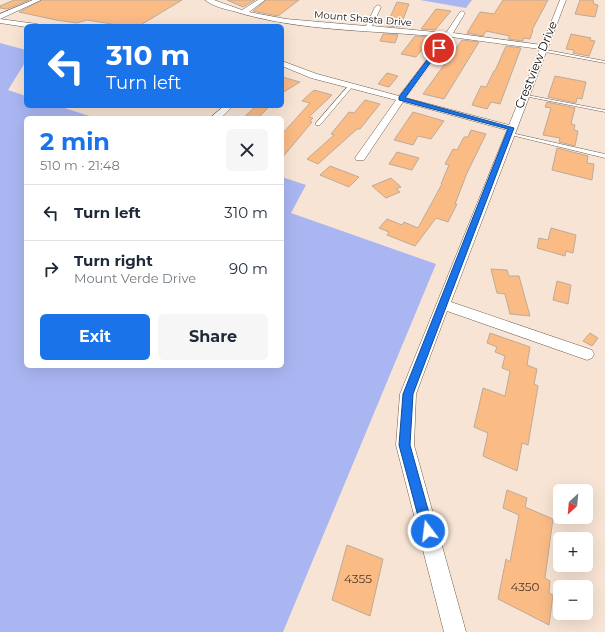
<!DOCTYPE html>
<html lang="en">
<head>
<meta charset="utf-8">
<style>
  body { margin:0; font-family:Montserrat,sans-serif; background:#f6f6f7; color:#1f2937; height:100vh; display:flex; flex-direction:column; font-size:15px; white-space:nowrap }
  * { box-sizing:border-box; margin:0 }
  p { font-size:13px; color:#747a83 }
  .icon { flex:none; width:22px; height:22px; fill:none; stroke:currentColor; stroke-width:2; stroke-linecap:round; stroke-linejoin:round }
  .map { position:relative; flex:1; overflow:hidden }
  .details { position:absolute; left:24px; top:116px; width:260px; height:252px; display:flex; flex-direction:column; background:#fff; border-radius:6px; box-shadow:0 4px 16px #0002 }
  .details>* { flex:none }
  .banner { position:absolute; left:24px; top:24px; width:260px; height:84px; border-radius:6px; box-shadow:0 4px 16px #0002; background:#1a73e8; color:#fff; overflow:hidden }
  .needle { width:26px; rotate:206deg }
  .fabs { position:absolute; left:553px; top:484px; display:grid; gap:8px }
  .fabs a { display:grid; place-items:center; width:40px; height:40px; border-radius:6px; background:#fff; box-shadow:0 4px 16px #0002; font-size:20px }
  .pin { position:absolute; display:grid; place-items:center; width:34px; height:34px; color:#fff; margin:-17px; border:2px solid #fff; border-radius:50%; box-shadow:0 1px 4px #0007 }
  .me { position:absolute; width:44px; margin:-22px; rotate:345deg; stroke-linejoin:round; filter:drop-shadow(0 0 3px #0008) }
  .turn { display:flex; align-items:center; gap:14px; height:84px; padding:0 16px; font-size:18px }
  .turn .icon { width:52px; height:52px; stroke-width:2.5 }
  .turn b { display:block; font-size:28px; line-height:34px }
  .round { display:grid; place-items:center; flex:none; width:42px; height:42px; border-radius:6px; background:#f6f6f7 }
  .overview { display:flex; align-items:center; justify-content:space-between; height:68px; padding:0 16px }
  h1 { font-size:24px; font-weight:700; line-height:30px; color:#1a73e8 }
  .primary-button { display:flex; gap:8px; margin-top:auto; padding:8px 16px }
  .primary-button a { flex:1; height:46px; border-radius:6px; background:#1a73e8; color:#fff; font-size:16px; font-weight:700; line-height:46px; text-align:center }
  .primary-button a+a { background:#f6f6f7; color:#1f2937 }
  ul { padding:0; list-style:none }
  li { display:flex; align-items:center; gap:12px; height:56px; padding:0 16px; border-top:1px solid #e0e1e3 }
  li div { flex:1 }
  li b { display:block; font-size:15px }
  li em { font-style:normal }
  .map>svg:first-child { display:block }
</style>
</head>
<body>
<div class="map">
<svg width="605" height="632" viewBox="0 0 605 632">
  <rect width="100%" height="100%" fill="#f7e4d4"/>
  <g fill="#aab6f2">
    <path d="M 420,0 L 472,0 L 466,8 Z"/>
    <path d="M 0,43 L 26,50 L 26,61 L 8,90 L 26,96 L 26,106 L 58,106 L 96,118 L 26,118 L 26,366 L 282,366 L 282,177 L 306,185 L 291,213 L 436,264 L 283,632 L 0,632 Z"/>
  </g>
  <g fill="#fabb85" stroke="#bdab9b">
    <path d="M 14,0 L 29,0 L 7,9 L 0,8 L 0,6 Z"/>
    <path d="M 42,0 L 182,0 L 139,26 L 124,26 L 87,20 L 77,23 L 56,20 L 19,12 Z"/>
    <path d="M 227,0 L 255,0 L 243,7 Z"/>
    <path d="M 266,0 L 299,0 L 278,16 L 253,11 Z"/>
    <path d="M 503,0 L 548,0 L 532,30 L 533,30 L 530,39 L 524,38 L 523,41 L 508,39 L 510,36 L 486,31 L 483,36 L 467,33 L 480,12 L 494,14 Z"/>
    <path d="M 580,0 L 593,0 L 594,4 L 598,5 L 595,17 L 575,14 Z"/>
    <path d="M 397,2 L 409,4 L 400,27 L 386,26 Z"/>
    <path d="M 436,9 L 451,11 L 435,30 L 421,29 Z"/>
    <path d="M 383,34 L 391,34 L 398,35 L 395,43 L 380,41 Z"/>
    <path d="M 571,34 L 591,38 L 590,40 L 595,41 L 589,56 L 573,53 L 574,50 L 566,49 Z"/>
    <path d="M 415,36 L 430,37 L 427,41 L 429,41 L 416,57 L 401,54 Z"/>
    <path d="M 462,40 L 479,42 L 444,99 L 423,94 Z"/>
    <path d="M 506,46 L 521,48 L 500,104 L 491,102 L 487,109 L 472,105 L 481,86 L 486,87 L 494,71 L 495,71 Z"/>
    <path d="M 387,73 L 398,76 L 389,87 L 378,84 Z"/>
    <path d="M 555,76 L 586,82 L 582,99 L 577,98 L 576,103 L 548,97 Z"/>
    <path d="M 282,77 L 300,82 L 282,93 Z"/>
    <path d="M 314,90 L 332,95 L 309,117 L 313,118 L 310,121 L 312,122 L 282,158 L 282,134 L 310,103 L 302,101 Z"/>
    <path d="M 365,100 L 380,104 L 360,129 L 357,129 L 318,164 L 307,159 L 334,135 L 331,134 L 349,112 L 354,113 Z"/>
    <path d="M 547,102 L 575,108 L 571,124 L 575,125 L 574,130 L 578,131 L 575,146 L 559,142 L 560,138 L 543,135 L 551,108 L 545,107 Z"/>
    <path d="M 256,106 L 270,106 L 258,118 L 243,118 Z"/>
    <path d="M 413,112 L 444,121 L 431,139 L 418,136 L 413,145 L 394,140 Z"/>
    <path d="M 471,130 L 486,134 L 467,173 L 455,204 L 457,204 L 448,222 L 436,218 L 415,246 L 387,235 L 389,232 L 379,228 L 387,219 L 402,225 L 404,222 L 418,228 L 442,184 L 441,184 L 449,165 L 445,164 L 453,149 L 457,150 L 464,137 L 468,137 Z"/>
    <path d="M 557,148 L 588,156 L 587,163 L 594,164 L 592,180 L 552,170 Z"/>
    <path d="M 397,152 L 419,158 L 412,170 L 389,164 Z"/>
    <path d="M 330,166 L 359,177 L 349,187 L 320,175 Z"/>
    <path d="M 391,178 L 401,187 L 396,189 L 400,192 L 386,198 L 372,186 Z"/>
    <path d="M 551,228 L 576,235 L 573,253 L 566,251 L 565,256 L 537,248 L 539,238 L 548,240 Z"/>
    <path d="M 491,269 L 507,270 L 509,276 L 519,276 L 530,316 L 510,314 L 505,294 L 497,293 Z"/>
    <path d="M 557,281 L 571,285 L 568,304 L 553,300 Z"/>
    <path d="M 490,333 L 530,347 L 527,365 L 537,369 L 534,384 L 538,386 L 528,445 L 522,443 L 517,471 L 483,456 L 488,433 L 474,427 L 483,388 L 505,396 L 510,371 L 502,368 L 505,356 L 495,352 L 497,347 L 487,343 Z"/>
    <path d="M 590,333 L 598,338 L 592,346 L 583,341 Z"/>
    <path d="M 507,490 L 527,498 L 525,507 L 553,519 L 545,578 L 550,581 L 549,593 L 553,595 L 549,625 L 498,599 L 506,559 L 510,562 L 519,515 L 503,508 Z"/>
    <path d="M 347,545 L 383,559 L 370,616 L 332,600 Z"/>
  </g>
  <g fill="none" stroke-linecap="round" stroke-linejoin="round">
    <g stroke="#6e5d4f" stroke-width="1">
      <g id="service">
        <path d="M 541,49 L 605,61 L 605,63 L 540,51 L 539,50 Z"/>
        <path d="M 349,85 L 353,86 L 320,125 L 316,125 L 316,123 Z"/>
        <path d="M 522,94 L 605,110 L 605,112 L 524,96 L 522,96 Z"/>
        <path d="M 507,132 L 605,154 L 605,158 L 507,134 Z"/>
      </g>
    </g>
    <g stroke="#6e5d4f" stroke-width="1">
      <g id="minor">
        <path d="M 33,0 L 41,0 L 0,19 L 37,24 L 41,26 L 26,27 L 0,23 L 0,14 Z"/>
        <path d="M 205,0 L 214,0 L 242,10 L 258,0 L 265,0 L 249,12 L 286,19 L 366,26 L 375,7 L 378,5 L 381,7 L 372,26 L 446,33 L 460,12 L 462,11 L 465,13 L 453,33 L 542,45 L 560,0 L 566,0 L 451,302 L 592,350 L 594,354 L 592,358 L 587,360 L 447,311 L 416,394 L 414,445 L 466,632 L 444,632 L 396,445 L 400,394 L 507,130 L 403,102 L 364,160 L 356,160 L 355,158 L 396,100 L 311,78 L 282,66 L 282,61 L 317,74 L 399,96 L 444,37 C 374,30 300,32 233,11 C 224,9 212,6 205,0 ZM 451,37 L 540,49 L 509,125 L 406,98 Z"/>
        <path d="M 224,106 L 233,106 L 221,118 L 210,118 Z"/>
      </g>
    </g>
    <use href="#service" fill="#fff" fill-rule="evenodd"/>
    <use href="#minor" fill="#fff" fill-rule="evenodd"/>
  </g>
  <path fill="#1a73e8" stroke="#114b97" d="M 437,47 L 441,48 L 405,98 L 514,128 L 413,394 L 410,445 L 434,531 L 432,536 L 428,537 L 423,536 L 422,531 L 399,445 L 403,394 L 508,129 L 399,100 L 399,97 Z"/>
  <g text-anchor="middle" stroke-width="3" stroke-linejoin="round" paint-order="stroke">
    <g font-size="10" fill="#140d08" stroke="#fff">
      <text transform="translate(363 18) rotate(5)" y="4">Mount Shasta Drive</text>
    </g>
    <g font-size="12" fill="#140d08" stroke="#fff">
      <text transform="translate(536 65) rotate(-68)" y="4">Crestview Drive</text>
    </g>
    <g font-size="12" fill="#4e3827">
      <text x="358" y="583">4355</text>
      <text x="525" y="591">4350</text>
    </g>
  </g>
</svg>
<div class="fabs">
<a><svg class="needle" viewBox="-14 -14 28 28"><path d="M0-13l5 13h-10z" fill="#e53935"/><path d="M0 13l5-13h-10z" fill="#747a83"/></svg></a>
<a>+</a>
<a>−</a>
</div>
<div class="pin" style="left:439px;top:48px;background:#d93025"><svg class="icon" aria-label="arrive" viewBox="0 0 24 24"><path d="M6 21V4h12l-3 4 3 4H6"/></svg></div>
<svg class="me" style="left:428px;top:531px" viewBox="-20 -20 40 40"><circle r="17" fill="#1a73e8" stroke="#fff" stroke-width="3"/><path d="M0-11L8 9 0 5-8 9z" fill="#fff"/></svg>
<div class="banner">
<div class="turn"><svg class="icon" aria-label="left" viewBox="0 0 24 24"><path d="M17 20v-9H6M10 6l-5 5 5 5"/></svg><div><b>310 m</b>Turn left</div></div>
</div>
<section class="details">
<div class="overview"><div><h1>2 min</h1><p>510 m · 21:48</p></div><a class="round"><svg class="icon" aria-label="close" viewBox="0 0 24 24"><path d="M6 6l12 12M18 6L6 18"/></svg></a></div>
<ul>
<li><svg class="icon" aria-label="left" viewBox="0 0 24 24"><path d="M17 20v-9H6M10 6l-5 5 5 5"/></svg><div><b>Turn left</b></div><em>310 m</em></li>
<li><svg class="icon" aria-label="right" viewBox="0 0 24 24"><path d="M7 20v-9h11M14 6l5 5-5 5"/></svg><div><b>Turn right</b><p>Mount Verde Drive</p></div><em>90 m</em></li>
</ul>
<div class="primary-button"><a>Exit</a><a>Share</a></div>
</section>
</div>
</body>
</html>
